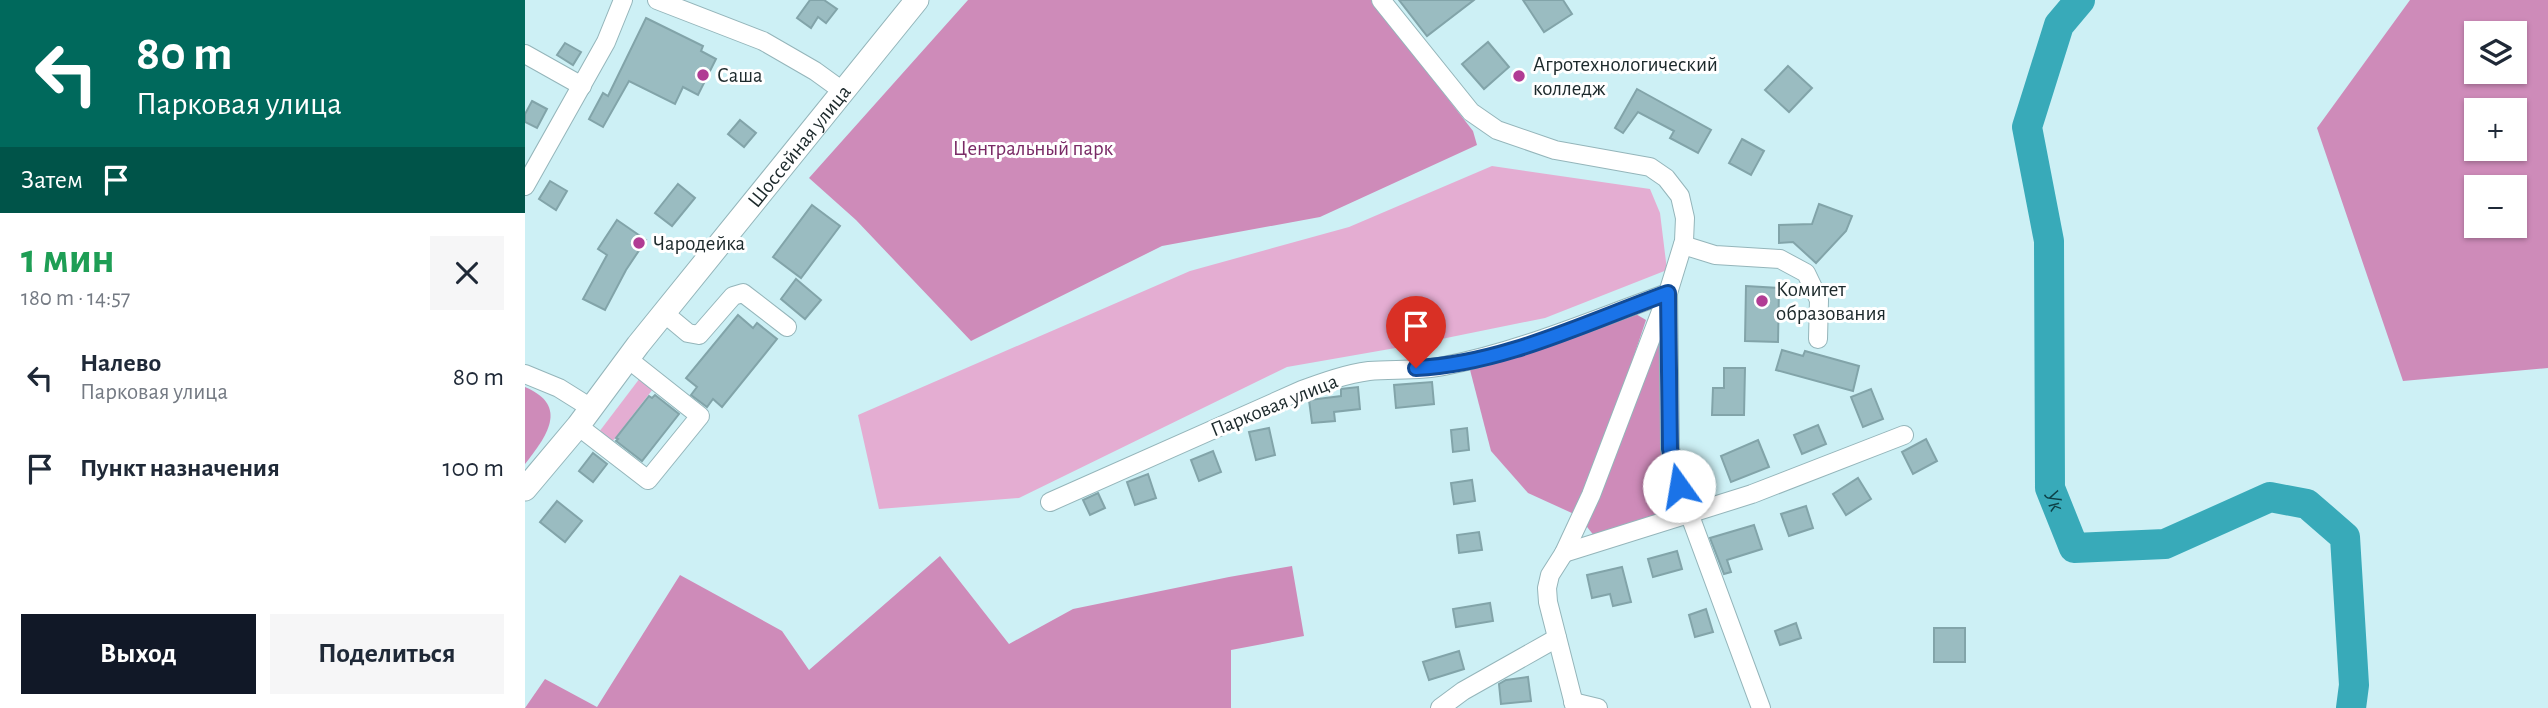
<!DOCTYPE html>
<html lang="ru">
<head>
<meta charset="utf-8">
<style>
  body { margin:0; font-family:"Alegreya Sans",sans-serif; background:#f6f6f7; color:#1f2937; height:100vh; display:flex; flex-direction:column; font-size:26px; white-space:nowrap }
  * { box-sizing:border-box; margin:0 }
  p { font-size:23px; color:#747a83 }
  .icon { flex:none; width:38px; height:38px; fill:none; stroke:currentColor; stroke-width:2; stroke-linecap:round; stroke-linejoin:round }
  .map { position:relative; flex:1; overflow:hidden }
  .panel { display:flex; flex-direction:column; background:#fff; width:525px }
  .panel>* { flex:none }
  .banner { background:#00695c; color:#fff; overflow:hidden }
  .buttons { position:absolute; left:1939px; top:21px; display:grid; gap:14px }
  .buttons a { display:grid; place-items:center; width:63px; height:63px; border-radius:0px; background:#fff; box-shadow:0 2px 5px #0004; font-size:35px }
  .pin { position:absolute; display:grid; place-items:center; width:60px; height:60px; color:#fff; margin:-72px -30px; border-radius:50% 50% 50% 0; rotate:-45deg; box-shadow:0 0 7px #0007 }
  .pin .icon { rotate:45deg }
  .me { position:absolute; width:77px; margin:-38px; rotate:347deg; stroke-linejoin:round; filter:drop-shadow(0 0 5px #0008) }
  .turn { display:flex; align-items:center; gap:24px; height:147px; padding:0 21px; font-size:32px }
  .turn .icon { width:91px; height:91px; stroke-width:2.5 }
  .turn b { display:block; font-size:49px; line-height:60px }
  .then { display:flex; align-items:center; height:66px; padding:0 21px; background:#0003; gap:14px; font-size:26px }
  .round { display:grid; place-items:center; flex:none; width:74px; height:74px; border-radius:0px; background:#f6f6f7 }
  .headline { display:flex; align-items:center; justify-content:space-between; height:119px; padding:0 21px }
  h1 { font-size:42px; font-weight:700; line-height:52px; color:#1e9e55 }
  .action { display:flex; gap:14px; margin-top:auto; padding:14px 21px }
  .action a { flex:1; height:80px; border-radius:0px; background:#111827; color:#fff; font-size:28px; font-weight:700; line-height:80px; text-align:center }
  .action a+a { background:#f6f6f7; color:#1f2937 }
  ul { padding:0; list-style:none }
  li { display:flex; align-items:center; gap:21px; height:91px; padding:0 21px }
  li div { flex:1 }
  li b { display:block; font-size:26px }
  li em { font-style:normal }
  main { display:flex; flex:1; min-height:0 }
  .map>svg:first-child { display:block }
</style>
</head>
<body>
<main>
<section class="panel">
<div class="banner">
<div class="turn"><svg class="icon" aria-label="left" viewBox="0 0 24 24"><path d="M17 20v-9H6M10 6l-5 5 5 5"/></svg><div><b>80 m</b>Парковая улица</div></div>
<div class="then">Затем<svg class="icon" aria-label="arrive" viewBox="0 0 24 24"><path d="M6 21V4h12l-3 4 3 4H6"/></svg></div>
</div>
<div class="headline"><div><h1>1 мин</h1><p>180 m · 14:57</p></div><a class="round"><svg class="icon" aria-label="close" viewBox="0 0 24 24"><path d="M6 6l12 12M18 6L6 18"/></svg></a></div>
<ul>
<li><svg class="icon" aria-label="left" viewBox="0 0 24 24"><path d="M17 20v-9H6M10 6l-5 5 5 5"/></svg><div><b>Налево</b><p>Парковая улица</p></div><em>80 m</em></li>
<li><svg class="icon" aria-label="arrive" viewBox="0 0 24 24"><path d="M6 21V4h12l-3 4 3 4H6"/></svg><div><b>Пункт назначения</b></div><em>100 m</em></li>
</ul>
<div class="action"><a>Выход</a><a>Поделиться</a></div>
</section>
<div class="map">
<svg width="2023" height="708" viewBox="0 0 2023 708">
  <rect width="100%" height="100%" fill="#cdf0f5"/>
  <g fill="#e4add2">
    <path d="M 967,166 L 1125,189 L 1135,213 L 1142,270 L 1020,318 L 882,346 L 762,367 L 494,498 L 354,509 L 333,415 L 665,271 L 824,227 Z"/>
    <path d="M 115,378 L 128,389 L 87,442 L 74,432 Z"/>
  </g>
  <g fill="#ce8bb9" fill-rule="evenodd">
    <path d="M 443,0 L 846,0 L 948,131 L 952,145 L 795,217 L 637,246 L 446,341 L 331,220 L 284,178 Z"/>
    <path d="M 1885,0 L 2023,0 L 2023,368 L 1878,381 L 1792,128 ZM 1951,33 L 1990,33 L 1990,72 L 1951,72 ZM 1951,110 L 1990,110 L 1990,149 L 1951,149 ZM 1951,187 L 1990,187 L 1990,226 L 1951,226 Z"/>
    <path d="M 1104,310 L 1121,320 L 1083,433 L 1049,514 L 1003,493 L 966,451 L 944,366 Z"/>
    <path d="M 1136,330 L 1159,512 L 1070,537 L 1059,523 Z"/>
    <path d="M 0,387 C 45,406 21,437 0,464 Z"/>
    <path d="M 415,556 L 484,644 L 548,609 L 704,577 L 767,566 L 779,636 L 706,650 L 706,708 L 0,708 L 20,679 L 72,707 L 155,575 L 257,631 L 284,670 Z"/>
  </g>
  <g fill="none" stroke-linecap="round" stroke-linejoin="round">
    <path stroke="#38aab9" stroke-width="30" id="s1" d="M 1555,0 L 1534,25 L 1502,127 L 1524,241 L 1525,488 L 1549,548 L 1640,544 L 1745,497 L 1782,504 L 1820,537 L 1829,685 L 1826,708"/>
  </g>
  <g fill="#9abcc1" stroke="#82a4a9" stroke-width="2">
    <path d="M 285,0 L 299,0 L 312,9 L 301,23 L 293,17 L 286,28 L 272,18 Z"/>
    <path d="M 874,0 L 949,0 L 902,36 Z"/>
    <path d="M 998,0 L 1038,0 L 1047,14 L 1019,32 Z"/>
    <path d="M 121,18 L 178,46 L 176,51 L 191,59 L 173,95 L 158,87 L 150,104 L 104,81 L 78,127 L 64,119 L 78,93 L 83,96 Z"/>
    <path d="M 963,42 L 984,67 L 959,89 L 937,64 Z"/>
    <path d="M 40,43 L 56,52 L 48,65 L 32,55 Z"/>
    <path d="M 1263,66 L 1287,88 L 1264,112 L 1240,90 Z"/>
    <path d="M 1112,89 L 1186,130 L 1173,153 L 1145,138 L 1149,131 L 1113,112 L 1098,133 L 1090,128 Z"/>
    <path d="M 7,101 L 22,109 L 12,128 L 0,122 L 0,114 Z"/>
    <path d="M 215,120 L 231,133 L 219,147 L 203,134 Z"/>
    <path d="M 1217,139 L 1239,151 L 1226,175 L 1204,163 Z"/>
    <path d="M 25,181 L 42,191 L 31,210 L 14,199 Z"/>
    <path d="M 153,184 L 170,198 L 147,226 L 130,213 Z"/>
    <path d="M 1294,204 L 1327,216 L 1321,231 L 1291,263 L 1268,242 L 1254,243 L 1254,225 L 1287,224 Z"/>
    <path d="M 287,205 L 315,226 L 276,278 L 248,257 Z"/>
    <path d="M 92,220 L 121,240 L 101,270 L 80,310 L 58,299 L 82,255 L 73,249 Z"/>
    <path d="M 271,279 L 296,300 L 280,319 L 256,299 Z"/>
    <path d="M 1221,286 L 1254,288 L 1253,342 L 1220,341 Z"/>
    <path d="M 213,315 L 228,328 L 232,323 L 252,339 L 197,407 L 188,399 L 182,407 L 166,395 L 172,387 L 161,378 Z"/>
    <path d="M 1257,350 L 1278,356 L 1280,351 L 1334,366 L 1328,391 L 1251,370 Z"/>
    <path d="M 1199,368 L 1220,368 L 1219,415 L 1187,415 L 1188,388 L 1199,388 Z"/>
    <path d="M 907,382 L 909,404 L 871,408 L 869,385 Z"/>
    <path d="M 833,387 L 835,409 L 809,412 L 810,421 L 787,423 L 784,400 L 816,396 L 816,389 Z"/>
    <path d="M 1346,389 L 1358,419 L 1338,427 L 1326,397 Z"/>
    <path d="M 130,395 L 154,414 L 117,461 L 91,441 L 93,439 L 91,438 L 124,396 L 127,398 Z"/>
    <path d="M 1293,425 L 1301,444 L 1277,454 L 1269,435 Z"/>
    <path d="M 744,428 L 750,455 L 731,460 L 724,432 Z"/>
    <path d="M 942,428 L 944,450 L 928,452 L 926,430 Z"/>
    <path d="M 1401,439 L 1412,461 L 1388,474 L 1377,452 Z"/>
    <path d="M 1233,440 L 1244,467 L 1206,482 L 1196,456 Z"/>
    <path d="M 688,451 L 696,472 L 674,481 L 666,460 Z"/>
    <path d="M 68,453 L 82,464 L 68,482 L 54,471 Z"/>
    <path d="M 623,474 L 631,498 L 610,505 L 602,482 Z"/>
    <path d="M 1333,478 L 1346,499 L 1321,515 L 1308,494 Z"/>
    <path d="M 947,480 L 950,501 L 929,504 L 926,483 Z"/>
    <path d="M 573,493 L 580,508 L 565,515 L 558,500 Z"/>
    <path d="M 32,501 L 57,521 L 40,542 L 15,522 Z"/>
    <path d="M 1281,506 L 1288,528 L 1264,536 L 1256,514 Z"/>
    <path d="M 1229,525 L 1237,549 L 1202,560 L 1206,572 L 1199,574 L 1185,538 Z"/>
    <path d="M 954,532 L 957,550 L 934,553 L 932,535 Z"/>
    <path d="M 1152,551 L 1157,569 L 1128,577 L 1123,559 Z"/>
    <path d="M 1097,567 L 1106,602 L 1088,606 L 1085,594 L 1067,598 L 1062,575 Z"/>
    <path d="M 965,603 L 968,621 L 931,627 L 928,609 Z"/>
    <path d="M 1181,609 L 1188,632 L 1170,637 L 1164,615 Z"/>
    <path d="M 1271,623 L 1276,638 L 1255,645 L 1250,631 Z"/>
    <rect x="1409" y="628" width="31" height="34"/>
    <path d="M 934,651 L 939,669 L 904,680 L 898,662 Z"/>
    <path d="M 1003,677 L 1006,701 L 976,704 L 974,684 L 981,680 Z"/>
  </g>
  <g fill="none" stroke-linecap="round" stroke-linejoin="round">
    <g stroke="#94b5ba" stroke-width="20">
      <g id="minor">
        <path d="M 132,0 L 238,41 L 290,71 L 319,92"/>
        <path d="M 856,0 L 946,112 L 972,130 L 1030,150 L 1125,167 L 1141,178 L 1155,196 L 1160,218 L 1159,241 L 1143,293 L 1066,495 L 1039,553 L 1025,575 L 1022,588 L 1023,602 L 1050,708"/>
        <path d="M 0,54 L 57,86"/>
        <path d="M 0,186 L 81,42 L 98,0"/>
        <path d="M 1158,245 L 1190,255 L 1255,259 L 1281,273 L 1294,300 L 1293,339"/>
        <path d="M 139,313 L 163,333 L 174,335 L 208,296 L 218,293 L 262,327"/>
        <path d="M 0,374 L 34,388 L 66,408"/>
        <path d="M 53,426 L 123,480 L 175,416 L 103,359"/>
        <path d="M 525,502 L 777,390 C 799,382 821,374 844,371 C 869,369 895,371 919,366 C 997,351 1069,319 1143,293 L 1145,449 L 1154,486 L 1236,708"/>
        <path d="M 1039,553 L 1227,494 L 1379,435"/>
        <path d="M 1048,702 L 1073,708"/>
        <path d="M 915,708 L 938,691 L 1032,638"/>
      </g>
    </g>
    <g stroke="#94b5ba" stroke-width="25">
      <g id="major">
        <path id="s2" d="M 0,489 L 53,426 L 113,345 L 392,0"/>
      </g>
    </g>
    <use href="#minor" stroke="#fff" stroke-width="18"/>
    <use href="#major" stroke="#fff" stroke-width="23"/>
  </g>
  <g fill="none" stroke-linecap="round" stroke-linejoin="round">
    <g stroke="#114b97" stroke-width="18">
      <path id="route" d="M 891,368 C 978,364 1062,322 1143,293 L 1145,449 L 1154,486"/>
    </g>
    <use href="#route" stroke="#1a73e8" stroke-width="12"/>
  </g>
  <g fill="#b13c94" stroke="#fff" stroke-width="2.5">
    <circle cx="178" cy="75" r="7"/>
    <circle cx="994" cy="76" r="7"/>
    <circle cx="114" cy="243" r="7"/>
    <circle cx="1237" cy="301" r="7"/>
  </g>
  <g text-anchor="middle" stroke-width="6" stroke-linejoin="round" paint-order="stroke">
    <g font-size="21" fill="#1c292b" stroke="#fff" text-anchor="start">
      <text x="1008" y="71">Агротехнологический<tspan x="1008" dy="24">колледж</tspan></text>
      <text x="192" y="82">Саша</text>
      <text x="128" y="250">Чародейка</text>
      <text x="1251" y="296">Комитет<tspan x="1251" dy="24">образования</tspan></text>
    </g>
    <g font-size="21" fill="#1c292b" stroke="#fff">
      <text dy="7" stroke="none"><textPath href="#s2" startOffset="439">Шоссейная улица</textPath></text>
      <text transform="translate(749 405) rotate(-22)" y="7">Парковая улица</text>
    </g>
    <g font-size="21" fill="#7a2b66" stroke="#fff">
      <text x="508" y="155">Центральный парк</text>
    </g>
    <g font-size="23" font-style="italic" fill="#0d4047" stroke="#fff">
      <text dy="8" stroke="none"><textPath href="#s1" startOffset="516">Ук</textPath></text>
    </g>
  </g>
</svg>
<div class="buttons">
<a><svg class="icon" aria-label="layers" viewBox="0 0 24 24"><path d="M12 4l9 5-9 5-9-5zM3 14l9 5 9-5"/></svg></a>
<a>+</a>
<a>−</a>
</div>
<div class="pin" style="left:891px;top:368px;background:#d93025"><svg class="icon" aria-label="arrive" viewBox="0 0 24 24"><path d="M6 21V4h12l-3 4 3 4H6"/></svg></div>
<svg class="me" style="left:1154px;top:486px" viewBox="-20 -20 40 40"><circle r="19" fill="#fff"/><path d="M0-13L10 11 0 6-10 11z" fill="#1a73e8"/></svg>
</div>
</main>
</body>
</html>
